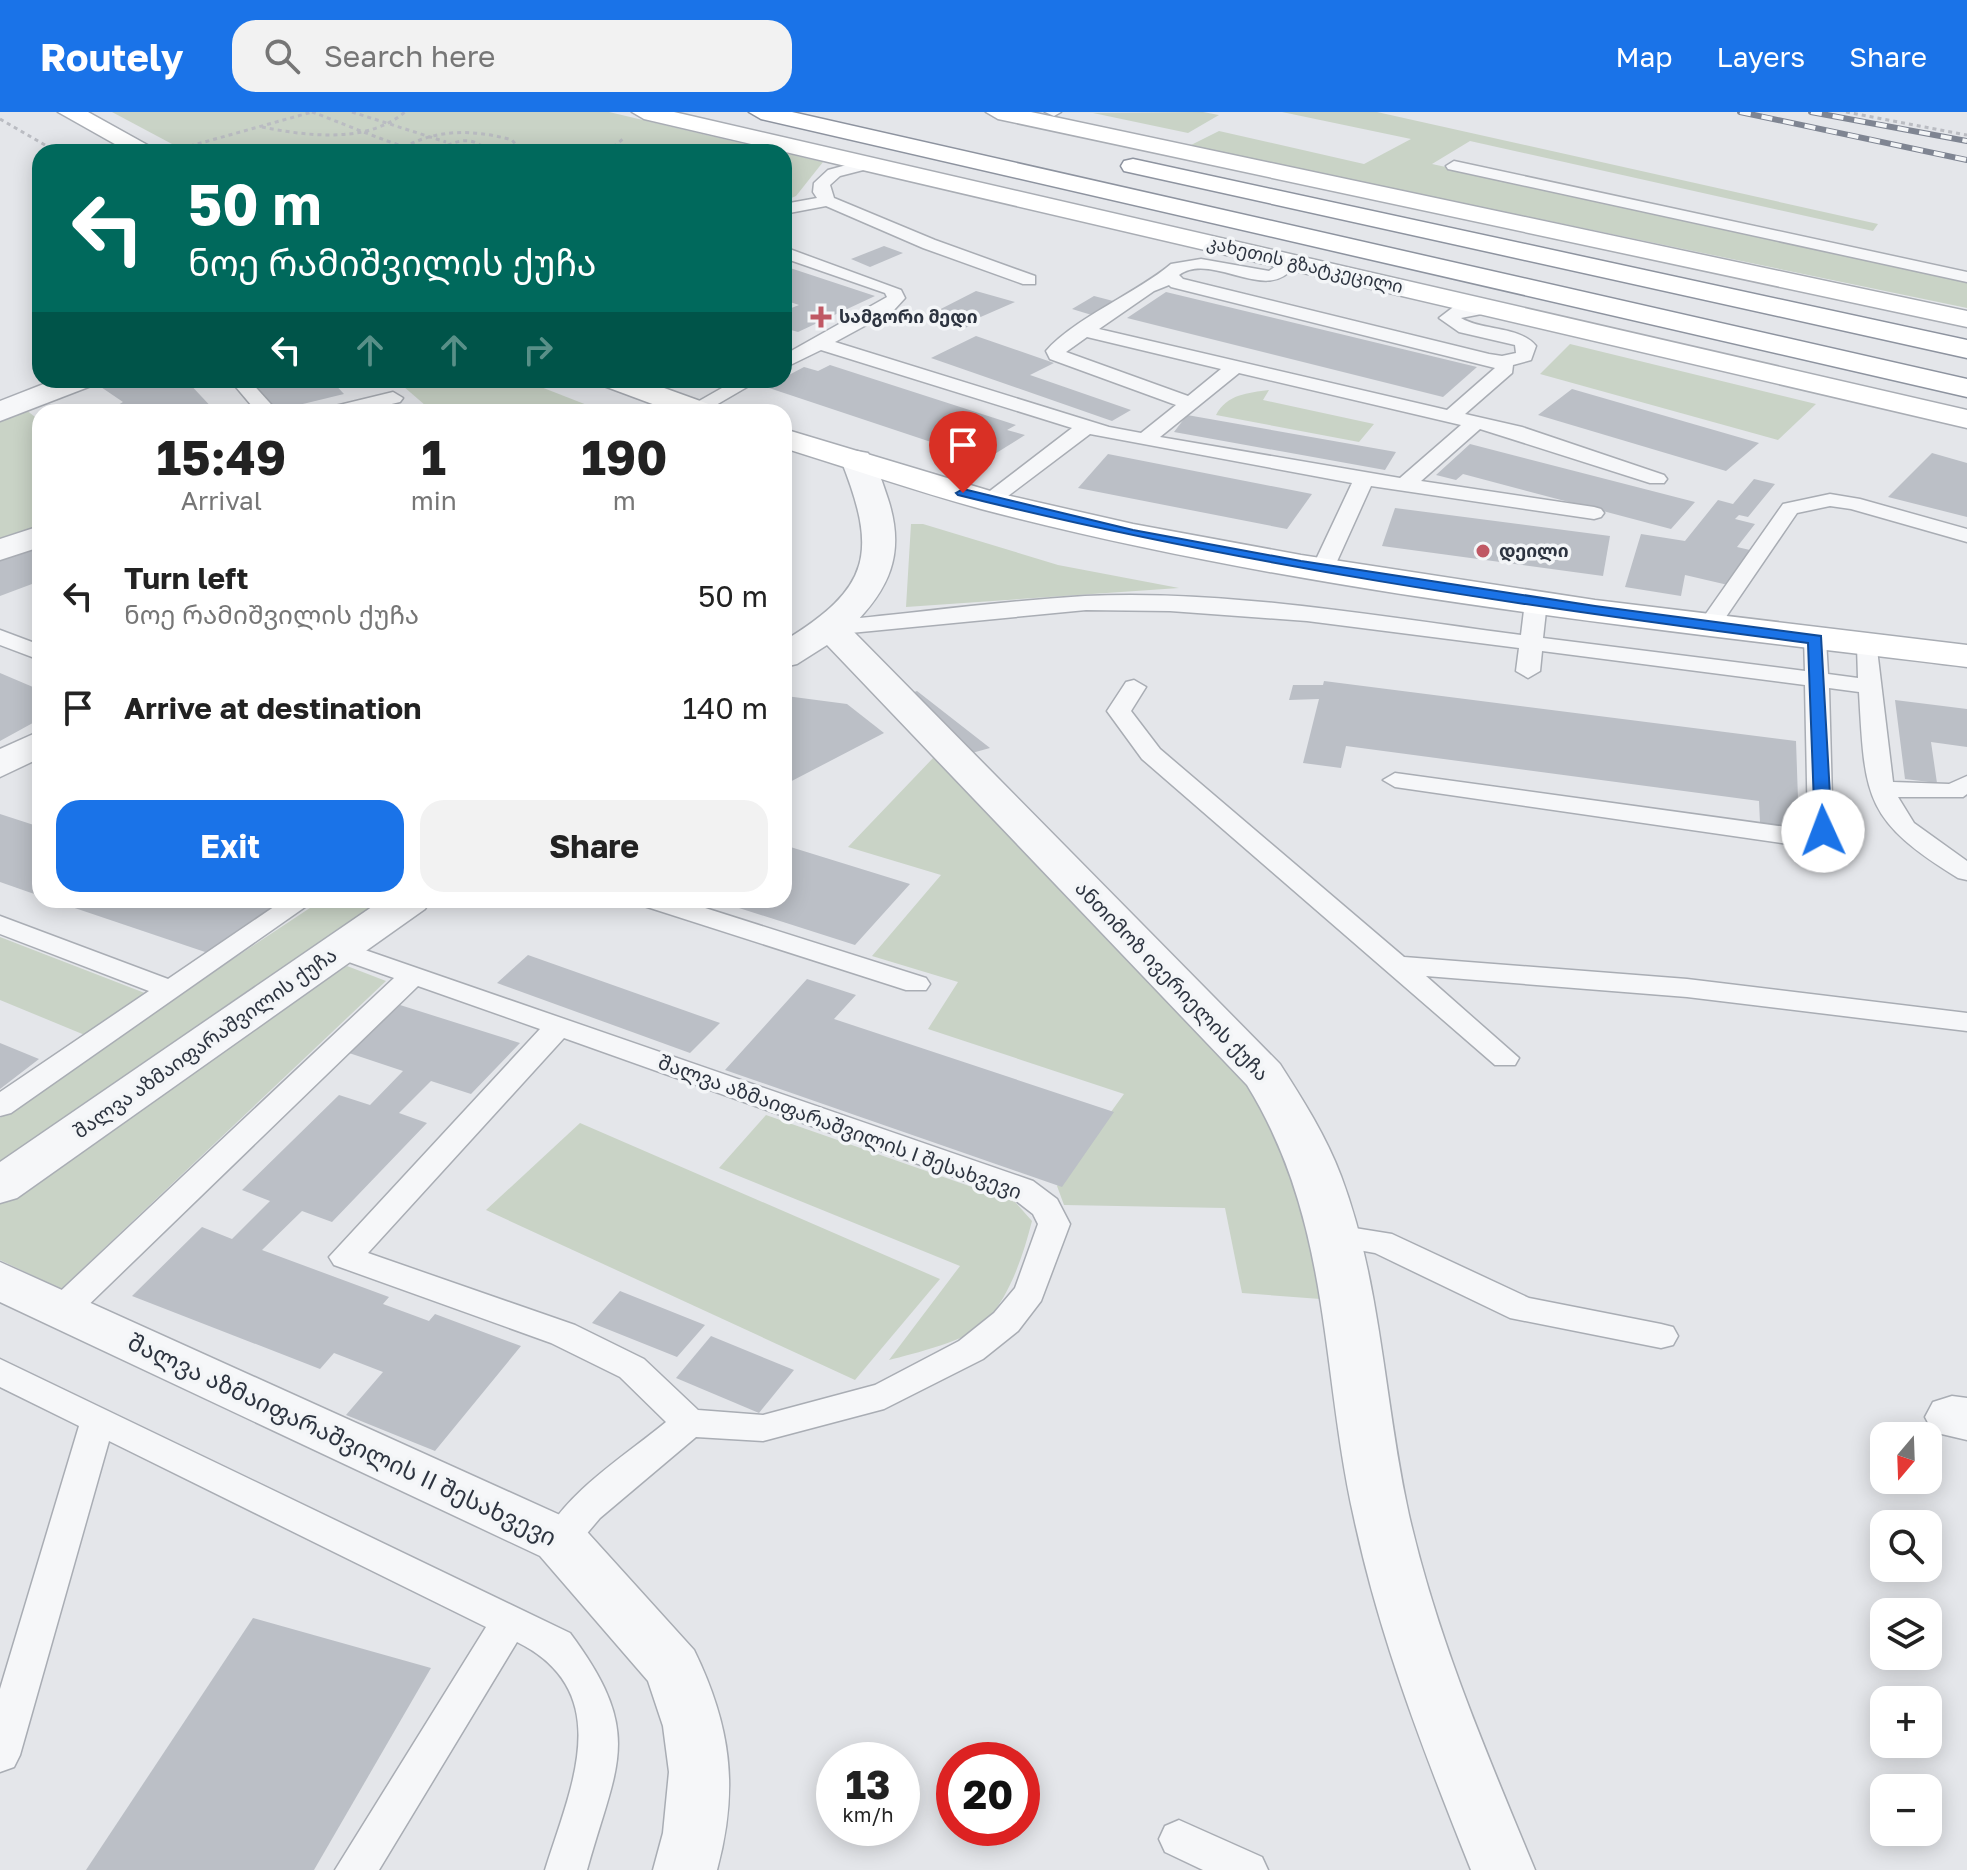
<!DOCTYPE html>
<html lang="en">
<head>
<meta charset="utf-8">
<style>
  body { margin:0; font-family:"Golos Text","Noto Sans Georgian",sans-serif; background:#f2f2f2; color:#222; height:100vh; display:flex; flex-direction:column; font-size:30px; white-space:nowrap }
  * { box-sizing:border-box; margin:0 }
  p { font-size:26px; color:#767676 }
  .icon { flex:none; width:44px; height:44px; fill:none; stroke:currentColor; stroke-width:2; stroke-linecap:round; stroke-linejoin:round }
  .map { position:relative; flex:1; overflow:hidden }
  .details { position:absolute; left:32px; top:292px; width:760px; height:504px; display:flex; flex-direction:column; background:#fff; border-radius:24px; box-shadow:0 4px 20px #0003 }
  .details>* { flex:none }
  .guide { position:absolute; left:32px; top:32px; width:760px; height:244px; border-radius:24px; box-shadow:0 4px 20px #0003; background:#00695c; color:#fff; overflow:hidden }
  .needle { width:52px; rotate:199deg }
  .tools { position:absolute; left:1870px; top:1310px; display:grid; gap:16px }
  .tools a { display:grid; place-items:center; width:72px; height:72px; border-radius:16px; background:#fff; box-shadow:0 4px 20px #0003; font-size:40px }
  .speed { position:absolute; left:816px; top:1630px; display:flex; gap:16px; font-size:40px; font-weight:700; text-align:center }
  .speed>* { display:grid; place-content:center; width:104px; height:104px; border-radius:50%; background:#fff; box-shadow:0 4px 20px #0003; line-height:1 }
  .speed small { font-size:20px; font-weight:400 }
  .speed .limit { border:12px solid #d22; background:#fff; color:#111 }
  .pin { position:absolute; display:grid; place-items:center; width:68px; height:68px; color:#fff; margin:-82px -34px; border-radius:50% 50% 50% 0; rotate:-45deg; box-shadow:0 0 8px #0007 }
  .pin .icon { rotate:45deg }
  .me { position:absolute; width:88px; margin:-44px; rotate:358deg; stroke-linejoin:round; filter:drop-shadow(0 0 6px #0008) }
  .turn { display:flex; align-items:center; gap:28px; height:168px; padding:0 24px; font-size:36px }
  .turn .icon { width:104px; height:104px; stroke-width:2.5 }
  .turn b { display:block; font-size:56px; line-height:68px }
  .lanes { display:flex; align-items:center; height:76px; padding:0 24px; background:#0003; justify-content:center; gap:40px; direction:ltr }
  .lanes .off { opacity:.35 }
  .eta { display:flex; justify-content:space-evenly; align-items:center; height:136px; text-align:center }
  .eta b { font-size:48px; font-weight:700; line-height:56px }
  .action { display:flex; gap:16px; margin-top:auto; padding:16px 24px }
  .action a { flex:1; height:92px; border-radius:24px; background:#1a73e8; color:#fff; font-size:32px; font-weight:700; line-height:92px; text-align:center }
  .action a+a { background:#f2f2f2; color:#222 }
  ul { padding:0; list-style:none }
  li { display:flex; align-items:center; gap:24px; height:112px; padding:0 24px }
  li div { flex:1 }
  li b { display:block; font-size:30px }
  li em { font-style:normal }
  header { display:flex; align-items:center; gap:48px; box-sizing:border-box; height:112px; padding:0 40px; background:#1a73e8; color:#fff }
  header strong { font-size:38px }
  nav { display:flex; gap:44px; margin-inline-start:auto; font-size:28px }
  .search { width:560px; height:72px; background:#f2f2f2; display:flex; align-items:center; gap:20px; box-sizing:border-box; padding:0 28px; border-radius:24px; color:#767676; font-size:30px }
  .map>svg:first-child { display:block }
</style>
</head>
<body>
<header>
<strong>Routely</strong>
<div class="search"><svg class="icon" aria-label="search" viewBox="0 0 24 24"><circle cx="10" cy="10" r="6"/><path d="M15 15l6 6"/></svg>Search here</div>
<nav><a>Map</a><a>Layers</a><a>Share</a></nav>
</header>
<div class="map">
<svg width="1967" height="1758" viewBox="0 0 1967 1758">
  <rect width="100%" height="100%" fill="#e4e6ea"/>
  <g fill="#c9d3c6">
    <path d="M 112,0 L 609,0 L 779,40 L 187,40 Z"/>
    <path d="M 1203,0 L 1219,3 L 1188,21 L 1093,1 Z"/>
    <path d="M 1282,0 L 1377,0 L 1878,112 L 1873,119 L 1470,29 L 1432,52 L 1967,169 L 1967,196 L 1189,34 L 1219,19 L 1364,52 L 1411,27 Z"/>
    <path d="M 784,41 L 823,50 L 796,84 L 784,89 Z"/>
    <path d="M 1570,232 L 1816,292 L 1778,328 L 1540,262 Z"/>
    <path d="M 396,268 L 523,268 L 605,300 L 433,300 Z"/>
    <path d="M 1269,278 L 1263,288 L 1374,312 L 1359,330 L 1216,303 C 1227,282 1248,281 1269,278 Z"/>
    <path d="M 25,297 L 40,309 L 40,417 L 0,430 L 0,305 Z"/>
    <path d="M 911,412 L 923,412 L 1058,453 L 1179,476 L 906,495 Z"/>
    <path d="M 934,645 L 1260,986 L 1301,1068 L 1334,1188 L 1242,1181 L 1225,1096 L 1064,1093 L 1057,1074 L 1124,982 L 928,917 L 958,870 L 872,844 L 941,763 L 848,735 Z"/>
    <path d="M 322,788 L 384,788 L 0,1056 L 0,1006 L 109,933 L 0,888 L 0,825 L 168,890 Z"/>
    <path d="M 347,854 L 386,869 L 61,1177 L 0,1148 L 0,1089 Z"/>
    <path d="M 766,1003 L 1015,1090 L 1032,1109 C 1023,1144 1011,1181 986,1210 C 971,1228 912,1242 889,1248 L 960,1154 L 719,1056 Z"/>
    <path d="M 580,1011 L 940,1167 L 855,1268 L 486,1098 Z"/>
  </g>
  <g fill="#bbbfc6">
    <path d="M 884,134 L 903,141 L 870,155 L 851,147 Z"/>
    <path d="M 784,154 L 875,184 L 798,220 L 784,216 L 784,199 L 799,193 L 784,188 Z"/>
    <path d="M 976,179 L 1015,190 L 976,207 L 980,209 L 965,216 L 927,204 Z"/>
    <path d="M 1166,180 L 1477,255 L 1443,285 L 1127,206 Z"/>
    <path d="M 1094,184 L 1117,190 L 1095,204 L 1072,197 Z"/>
    <path d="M 976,224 L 1054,251 L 1030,263 L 1131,298 L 1112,309 L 931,246 Z"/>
    <path d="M 830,253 L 1016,313 L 1007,318 L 1025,323 L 985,348 L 766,275 L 804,255 L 818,259 Z"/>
    <path d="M 105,268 L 186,268 L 216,300 L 106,300 L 123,290 L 95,271 Z"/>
    <path d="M 247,268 L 331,268 L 344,282 L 274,299 Z"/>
    <path d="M 1572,277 L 1759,331 L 1726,359 L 1538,303 Z"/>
    <path d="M 1187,303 L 1396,340 L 1385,358 L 1174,320 Z"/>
    <path d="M 1470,332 L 1695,390 L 1671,417 L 1463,362 L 1456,368 L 1436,363 Z"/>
    <path d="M 1932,341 L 1967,351 L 1967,405 L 1888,385 Z"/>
    <path d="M 1108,342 L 1312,382 L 1287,417 L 1078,376 Z"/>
    <path d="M 1754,367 L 1775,372 L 1748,405 L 1739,403 L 1735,407 L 1755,412 L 1737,435 L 1750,438 L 1728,473 L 1685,463 L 1681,484 L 1625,475 L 1641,422 L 1685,429 L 1718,388 L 1733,392 Z"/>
    <path d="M 1395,396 L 1610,424 L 1603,464 L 1382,434 Z"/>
    <path d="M 40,431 L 40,469 L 0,484 L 0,446 Z"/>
    <path d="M 0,561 L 40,578 L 40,607 L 0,629 Z"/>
    <path d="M 1324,569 L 1796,629 L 1799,716 L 1760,711 L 1759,689 L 1346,634 L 1341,656 L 1303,651 L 1319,587 L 1289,588 L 1293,573 L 1323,573 Z"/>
    <path d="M 917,579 L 990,636 L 961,644 L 901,585 Z"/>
    <path d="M 786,584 L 847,592 L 884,621 L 784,673 Z"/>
    <path d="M 1895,588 L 1967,597 L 1967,635 L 1931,630 L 1937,671 L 1905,667 Z"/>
    <path d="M 0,702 L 40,715 L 40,784 L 0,770 Z"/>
    <path d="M 784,733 L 910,772 L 855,833 L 717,789 L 784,788 Z"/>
    <path d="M 265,788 L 276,792 L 214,843 L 54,789 Z"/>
    <path d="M 528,843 L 720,911 L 690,941 L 497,871 Z"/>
    <path d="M 807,867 L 856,883 L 834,907 L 1114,1000 L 1062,1075 L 725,958 Z"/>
    <path d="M 400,893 L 520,931 L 471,982 L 431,969 L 399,1001 L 427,1011 L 332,1110 L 302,1099 L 262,1138 L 389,1185 L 383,1192 L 429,1209 L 435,1202 L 521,1234 L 435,1339 L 346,1303 L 383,1260 L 334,1241 L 320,1257 L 132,1184 L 202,1115 L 232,1127 L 270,1089 L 242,1078 L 339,983 L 370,993 L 403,959 L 349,941 Z"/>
    <path d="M 0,931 L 39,947 L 0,977 Z"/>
    <path d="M 620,1179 L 705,1213 L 677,1245 L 592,1211 Z"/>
    <path d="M 711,1224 L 794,1258 L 759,1301 L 676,1266 Z"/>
    <path d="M 253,1506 L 431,1556 L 314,1758 L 86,1758 Z"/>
  </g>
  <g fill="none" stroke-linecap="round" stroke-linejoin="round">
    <g stroke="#a9adb4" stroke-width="3">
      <g id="lane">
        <path d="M 1045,0 L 1061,0 L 1054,4 Z"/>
        <path d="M 869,47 L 877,52 L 875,55 L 840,64 L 830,73 L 834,86 L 935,128 L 1035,164 L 1035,172 L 1023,172 L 923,136 L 826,94 L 784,102 L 784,92 L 817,86 L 813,80 L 814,71 L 828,58 Z"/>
        <path d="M 1454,49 L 1967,160 L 1967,170 L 1448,57 L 1446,54 Z"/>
        <path d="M 784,135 L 901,178 L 905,186 L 894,198 L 835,230 L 1109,315 L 1141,321 L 1176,293 L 1050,247 L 1046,239 C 1073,207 1140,179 1171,152 L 1201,147 L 1269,159 L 1276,154 L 1270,146 L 1273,142 L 1285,142 L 1294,154 C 1268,193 1212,139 1179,163 L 1183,167 L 1489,242 L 1502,244 L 1516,241 L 1515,233 L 1459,220 L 1439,206 L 1456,193 L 1492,192 L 1492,200 L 1461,206 C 1483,219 1520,214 1536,234 L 1531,248 L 1513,253 L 1512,261 L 1465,302 L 1522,315 L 1664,363 L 1667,367 L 1664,371 L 1650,371 L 1480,317 L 1421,369 L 1594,395 L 1601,397 L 1604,401 L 1601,405 L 1594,407 L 1371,374 L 1334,456 L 1323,463 L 1312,456 L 1352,371 L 1090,322 L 996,393 L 982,393 L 979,389 L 982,385 L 1072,316 L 821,238 L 784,256 L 784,243 L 887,185 L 885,181 L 784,146 ZM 1169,173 L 1171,175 L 1495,256 L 1447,298 L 1099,217 L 1154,179 ZM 1087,225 L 1221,257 L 1188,284 L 1066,240 ZM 1239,261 L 1461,313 L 1400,366 L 1160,325 Z"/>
        <path d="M 230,268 L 249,268 L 278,300 L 257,300 Z"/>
        <path d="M 736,268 L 759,268 L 704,300 L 685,297 Z"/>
        <path d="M 393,280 L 403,286 L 400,290 L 358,300 L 324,300 L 327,296 Z"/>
        <path d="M 1830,382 L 1860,387 L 1967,417 L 1967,430 L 1851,397 L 1830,394 L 1797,401 L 1717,518 L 1701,518 L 1698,513 L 1783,392 Z"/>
        <path d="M 1536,483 L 1547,490 L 1543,526 L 1805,559 L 1804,527 L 1815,520 L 1826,527 L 1828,562 L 1858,566 L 1857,534 L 1860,529 L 1876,529 L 1893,670 L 1949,672 L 1967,664 L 1967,682 L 1963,685 L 1898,685 L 1914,711 L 1967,749 L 1967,768 L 1958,766 C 1864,708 1865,686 1859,580 L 1829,576 L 1833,724 L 1829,729 L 1803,734 L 1395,675 L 1383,668 L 1395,661 L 1808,718 L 1805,573 L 1542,539 L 1540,559 L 1528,566 L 1516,559 L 1519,536 L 1307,509 L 1170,499 L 1086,498 L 830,523 L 819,516 L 830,509 C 915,501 1000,489 1085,484 C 1226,477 1381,505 1521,523 L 1525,490 Z"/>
        <path d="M 0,518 L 40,533 L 40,548 L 0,533 Z"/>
        <path d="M 1134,568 L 1146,575 L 1131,599 L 1160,637 L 1404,845 L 1687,867 L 1967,901 L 1967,919 L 1687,885 L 1426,864 L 1519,946 L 1515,953 L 1495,953 L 1142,647 L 1107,599 L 1126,570 Z"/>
        <path d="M 284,788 L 315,788 L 11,1001 L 0,1004 L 0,980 L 149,879 L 0,822 L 0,804 L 168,867 Z"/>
        <path d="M 640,788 L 680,788 L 926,866 L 930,872 L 926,878 L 906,878 L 644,794 Z"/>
        <path d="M 339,829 L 1033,1069 L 1057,1087 L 1070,1112 L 1041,1189 L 1018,1219 L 983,1247 L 884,1297 L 763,1329 L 696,1325 L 600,1406 L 573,1438 L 560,1443 L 547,1438 L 542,1428 C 567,1379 625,1344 666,1310 L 620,1265 L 551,1231 L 334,1153 L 329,1145 L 540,917 L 418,874 L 75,1206 L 63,1209 L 51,1206 L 47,1197 L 51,1188 L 394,866 L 329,843 L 325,837 L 329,831 ZM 564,926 L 1011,1085 L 1033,1102 L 1038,1112 L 1015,1176 L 994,1201 L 959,1229 L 875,1273 L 763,1303 L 698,1298 L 644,1247 L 575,1213 L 368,1141 Z"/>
        <path d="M 1336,1113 L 1392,1122 L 1529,1186 L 1661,1212 L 1673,1215 L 1678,1224 L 1673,1233 L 1661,1236 L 1510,1206 L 1375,1141 L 1325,1132 L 1320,1124 L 1325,1116 Z"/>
        <path d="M 0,1247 L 570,1521 C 645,1622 617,1650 587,1758 L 545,1758 C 570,1677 618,1580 517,1530 L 379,1758 L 335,1758 L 486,1515 L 109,1329 L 20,1643 L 14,1655 L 0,1660 L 0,1577 L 79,1314 L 0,1275 Z"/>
        <path d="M 1179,1708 L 1262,1745 L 1268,1758 L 1203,1758 L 1165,1740 L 1159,1727 L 1165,1714 Z"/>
      </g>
    </g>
    <g stroke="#a9adb4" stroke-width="3">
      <g id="street">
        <path d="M 54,268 L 96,268 L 91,274 L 0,309 L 0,289 Z"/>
        <path d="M 857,339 L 868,341 C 878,355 883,372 888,387 C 906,442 889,478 850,516 L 1280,952 C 1303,988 1326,1024 1341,1064 C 1382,1173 1384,1291 1409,1403 C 1437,1526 1487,1642 1535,1758 L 1471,1758 C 1425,1643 1380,1528 1354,1406 C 1320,1254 1332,1111 1247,973 L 827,533 L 797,552 L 784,555 L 784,529 C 871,476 878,441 841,348 L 846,341 Z"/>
        <path d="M 40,414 L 40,435 L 0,448 L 0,427 Z"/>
        <path d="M 40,619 L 40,646 L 0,665 L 0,637 Z"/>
        <path d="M 382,788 L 431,788 L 425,797 L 17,1086 L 0,1091 L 0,1050 Z"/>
        <path d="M 0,1150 L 580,1412 L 694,1538 C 731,1614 739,1676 717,1758 L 653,1758 L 663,1721 L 669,1660 L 663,1614 L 648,1569 L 540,1444 L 0,1190 Z"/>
        <path d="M 1952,1284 L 1967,1286 L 1967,1328 L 1933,1320 L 1925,1305 L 1933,1290 Z"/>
      </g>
    </g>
    <g stroke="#a9adb4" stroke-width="3">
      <g id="secondary">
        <path d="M 58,0 L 88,0 L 160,40 L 129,40 Z"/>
        <path d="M 632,0 L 674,0 L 1967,298 L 1967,316 L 644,7 Z"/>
        <path d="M 986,0 L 1031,0 L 1967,199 L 1967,215 L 998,7 Z"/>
        <path d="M 599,268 L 642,268 L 714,294 L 718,300 L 674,300 L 604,274 Z"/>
        <path d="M 784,317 L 997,381 L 1133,412 L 1301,443 L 1595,488 L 1967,533 L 1967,555 C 1639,515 1301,481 981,397 C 915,379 849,356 784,336 Z"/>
      </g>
    </g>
    <g stroke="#8d939f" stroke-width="3">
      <g id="highway">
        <path d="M 749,0 L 792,0 L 1967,267 L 1967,285 L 761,7 Z"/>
        <path d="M 1133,47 L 1967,228 L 1967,246 L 1124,59 L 1121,54 L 1124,49 Z"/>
      </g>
    </g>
    <g stroke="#babcc2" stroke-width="3" stroke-dasharray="4 4" stroke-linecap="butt">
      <path d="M 312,0 C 332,7 410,40 425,40 C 447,39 464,15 489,40"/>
      <path d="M 352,0 L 446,30"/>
      <path d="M 1846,0 L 1967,23"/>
      <path d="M 0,7 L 57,40"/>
      <path d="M 262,15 C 307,24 367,32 405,0"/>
      <path d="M 190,34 L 312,0"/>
      <path d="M 397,40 C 432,16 473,17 512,28 L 522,40"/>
      <path d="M 607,40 L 624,26"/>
    </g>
    <use href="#lane" fill="#f6f7f9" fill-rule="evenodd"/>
    <use href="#street" fill="#f6f7f9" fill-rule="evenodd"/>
    <use href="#secondary" fill="#fff" fill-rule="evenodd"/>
    <use href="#highway" fill="#fff" fill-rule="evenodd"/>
    <g stroke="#7f8592" stroke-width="6">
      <g id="rail">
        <path d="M 1740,0 L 1967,48"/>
        <path d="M 1811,0 L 1967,29"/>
      </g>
    </g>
    <use href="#rail" stroke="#f3f5f7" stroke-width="4" stroke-dasharray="11" stroke-linecap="butt"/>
  </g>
  <path fill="#1a73e8" stroke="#114b97" stroke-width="2" d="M 963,377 L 1133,418 L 1301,449 L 1595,494 L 1821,524 L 1832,719 L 1823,724 L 1815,719 L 1808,531 C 1522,494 1238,453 958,383 L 956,381 Z"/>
  <g fill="#c05864" stroke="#f3f5f7" stroke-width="3">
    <path d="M817 193h8v8h8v8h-8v8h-8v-8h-8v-8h8z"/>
    <circle cx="1483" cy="439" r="8"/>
  </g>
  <g text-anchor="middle" stroke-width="7" stroke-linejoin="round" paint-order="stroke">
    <g font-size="18" fill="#2d3440" stroke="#f3f5f7">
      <text transform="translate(1305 153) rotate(13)" y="6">კახეთის გზატკეცილი</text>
    </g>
    <g font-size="18" font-weight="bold" fill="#2d3440" stroke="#f3f5f7" text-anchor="start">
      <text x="839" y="211">სამგორი მედი</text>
      <text x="1499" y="445">დეილი</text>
    </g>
    <g font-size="20" fill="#2d3440" stroke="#f3f5f7">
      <text transform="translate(1172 869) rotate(46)" y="7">ანთიმოზ ივერიელის ქუჩა</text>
      <text transform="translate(205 931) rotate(-35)" y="7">შალვა აზმაიფარაშვილის ქუჩა</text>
      <text transform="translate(840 1015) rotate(20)" y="7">შალვა აზმაიფარაშვილის I შესახვევი</text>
    </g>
    <g font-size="24" fill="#2d3440" stroke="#f3f5f7">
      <text transform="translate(342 1328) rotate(25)" y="8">შალვა აზმაიფარაშვილის II შესახვევი</text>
    </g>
  </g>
</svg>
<div class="tools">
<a><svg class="needle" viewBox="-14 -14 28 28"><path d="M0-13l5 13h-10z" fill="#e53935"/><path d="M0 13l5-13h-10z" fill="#767676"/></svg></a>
<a><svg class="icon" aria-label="search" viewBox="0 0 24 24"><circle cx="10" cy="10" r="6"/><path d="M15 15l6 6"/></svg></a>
<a><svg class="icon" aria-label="layers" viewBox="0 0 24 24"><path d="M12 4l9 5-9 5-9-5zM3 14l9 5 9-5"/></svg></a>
<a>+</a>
<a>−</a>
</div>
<div class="speed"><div>13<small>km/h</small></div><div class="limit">20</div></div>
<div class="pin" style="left:963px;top:381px;background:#d93025"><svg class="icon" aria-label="arrive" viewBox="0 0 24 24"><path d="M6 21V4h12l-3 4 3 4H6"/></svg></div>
<svg class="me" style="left:1823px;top:719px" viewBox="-20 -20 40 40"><circle r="19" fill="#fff"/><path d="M0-13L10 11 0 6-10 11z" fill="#1a73e8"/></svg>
<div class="guide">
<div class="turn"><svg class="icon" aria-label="left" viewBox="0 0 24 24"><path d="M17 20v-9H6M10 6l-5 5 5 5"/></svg><div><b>50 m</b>ნოე რამიშვილის ქუჩა</div></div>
<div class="lanes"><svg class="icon" aria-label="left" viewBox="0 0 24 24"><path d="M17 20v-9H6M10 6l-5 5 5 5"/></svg><svg class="icon off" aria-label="ahead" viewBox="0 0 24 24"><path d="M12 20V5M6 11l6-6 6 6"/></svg><svg class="icon off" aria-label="ahead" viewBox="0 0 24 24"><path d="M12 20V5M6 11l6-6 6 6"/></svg><svg class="icon off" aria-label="right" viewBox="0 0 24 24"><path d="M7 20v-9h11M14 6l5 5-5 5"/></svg></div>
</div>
<section class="details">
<div class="eta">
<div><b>15:49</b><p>Arrival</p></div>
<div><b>1</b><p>min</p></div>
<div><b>190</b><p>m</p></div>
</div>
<ul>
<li><svg class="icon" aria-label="left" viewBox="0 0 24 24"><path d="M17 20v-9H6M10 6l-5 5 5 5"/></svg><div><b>Turn left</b><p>ნოე რამიშვილის ქუჩა</p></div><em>50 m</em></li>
<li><svg class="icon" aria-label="arrive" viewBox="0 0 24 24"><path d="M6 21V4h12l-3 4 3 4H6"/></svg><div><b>Arrive at destination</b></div><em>140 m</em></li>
</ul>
<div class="action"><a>Exit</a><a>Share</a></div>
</section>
</div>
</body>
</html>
